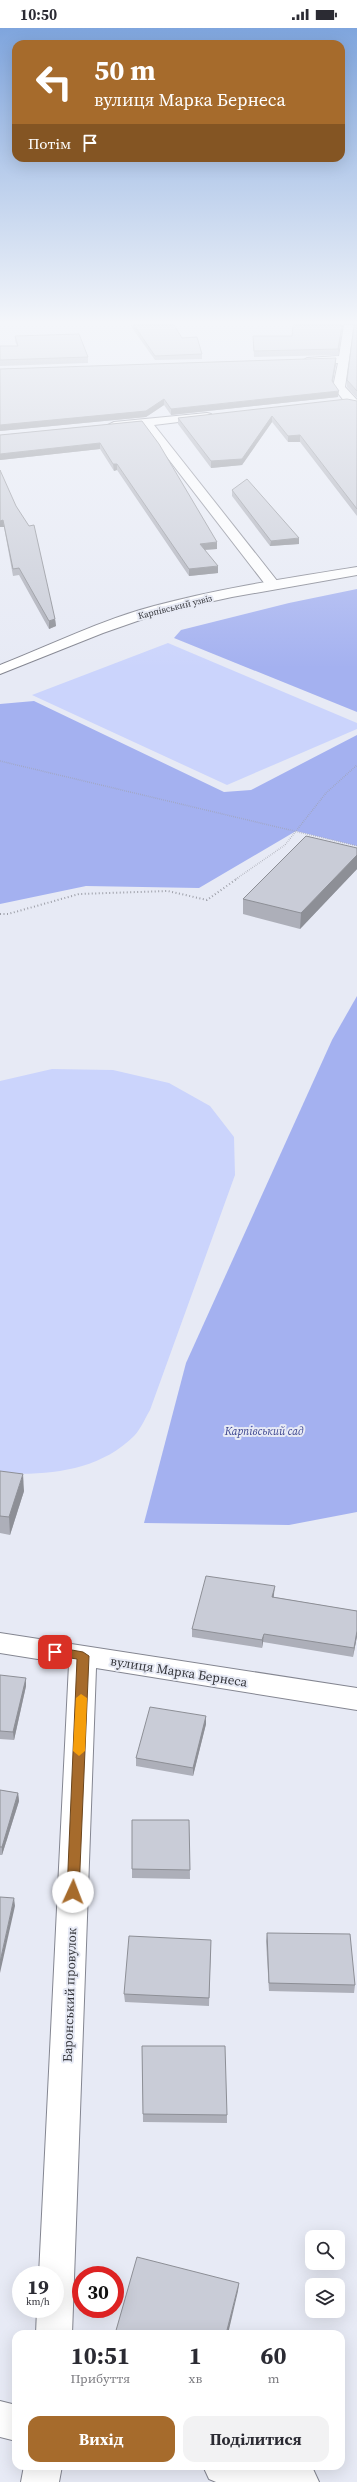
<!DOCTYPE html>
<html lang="uk">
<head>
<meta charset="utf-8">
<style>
  body { margin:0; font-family:"Source Serif 4",serif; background:#f2f2f3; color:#2b2b33; height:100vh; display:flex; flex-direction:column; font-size:15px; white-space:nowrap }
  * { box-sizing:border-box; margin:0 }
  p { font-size:13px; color:#7c7c81 }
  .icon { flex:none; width:22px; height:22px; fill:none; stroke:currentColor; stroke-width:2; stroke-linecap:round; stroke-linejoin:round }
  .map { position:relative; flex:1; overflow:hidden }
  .details { position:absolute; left:12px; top:2302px; width:333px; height:140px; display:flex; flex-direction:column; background:#fff; border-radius:12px; box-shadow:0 4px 16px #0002 }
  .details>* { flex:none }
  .top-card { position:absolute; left:12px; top:12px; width:333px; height:122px; border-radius:12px; box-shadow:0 4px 16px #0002; background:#a66b2c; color:#fff; overflow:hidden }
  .tools { position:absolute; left:305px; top:2202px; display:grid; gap:8px }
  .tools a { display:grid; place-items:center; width:40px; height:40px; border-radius:8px; background:#fff; box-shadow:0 4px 16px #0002; font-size:20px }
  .speed { position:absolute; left:12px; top:2238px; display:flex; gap:8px; font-size:20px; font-weight:700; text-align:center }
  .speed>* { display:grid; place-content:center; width:52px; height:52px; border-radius:50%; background:#fff; box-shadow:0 4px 16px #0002; line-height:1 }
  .speed small { font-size:10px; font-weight:400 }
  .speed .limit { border:6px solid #d22; background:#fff; color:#111 }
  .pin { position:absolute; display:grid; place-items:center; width:34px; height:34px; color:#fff; margin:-17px; border-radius:8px; box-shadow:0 2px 6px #0006 }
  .me { position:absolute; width:44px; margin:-22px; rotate:2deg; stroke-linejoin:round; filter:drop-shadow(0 0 3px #0008) }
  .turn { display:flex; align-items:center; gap:14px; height:84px; padding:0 16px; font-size:18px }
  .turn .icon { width:52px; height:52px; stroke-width:2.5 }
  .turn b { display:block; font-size:28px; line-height:34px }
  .then { display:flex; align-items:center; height:38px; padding:0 16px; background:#0003; gap:8px; font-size:15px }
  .eta { display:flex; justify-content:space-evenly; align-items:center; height:68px; text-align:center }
  .eta b { font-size:24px; font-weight:700; line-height:28px }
  .primary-button { display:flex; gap:8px; margin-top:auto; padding:8px 16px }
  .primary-button a { flex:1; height:46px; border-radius:12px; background:#a66b2c; color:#fff; font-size:16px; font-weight:700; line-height:46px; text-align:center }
  .primary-button a+a { background:#f2f2f3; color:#2b2b33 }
  .status { display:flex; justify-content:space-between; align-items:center; height:28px; padding:0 20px; background:#fff; direction:ltr }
  .status svg { height:11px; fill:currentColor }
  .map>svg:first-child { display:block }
</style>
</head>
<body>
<div class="status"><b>10:50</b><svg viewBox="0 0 49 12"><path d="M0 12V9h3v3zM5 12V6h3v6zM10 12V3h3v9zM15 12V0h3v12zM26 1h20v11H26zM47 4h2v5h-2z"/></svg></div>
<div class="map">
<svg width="357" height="2454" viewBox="0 0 357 2454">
  <rect width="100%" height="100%" fill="#e7eaf5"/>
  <g fill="#cbd4fc">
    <path d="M 168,615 L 357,695 L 357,701 L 227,757 L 32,667 Z"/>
    <path d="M 52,1041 L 113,1042 L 169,1055 L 210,1078 L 234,1109 L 235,1147 L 150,1382 C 145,1390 141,1401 134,1408 C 99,1443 47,1448 0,1445 L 0,1053 Z"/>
  </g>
  <g fill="#a4b1f0">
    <path d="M 357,561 L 357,684 L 174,610 L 181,602 L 289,575 Z"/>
    <path d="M 34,673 L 224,764 L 251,762 L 357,707 L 357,818 L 296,803 L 199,860 L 86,858 L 0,876 L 0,676 Z"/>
    <path d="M 357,968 L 357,1484 L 289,1497 L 144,1495 L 186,1335 L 332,1012 Z"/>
  </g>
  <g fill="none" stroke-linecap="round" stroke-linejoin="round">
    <g stroke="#848691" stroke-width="2">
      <g id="street">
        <path d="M 344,297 L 354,297 L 345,359 L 357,372 L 357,379 L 345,374 L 333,359 L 338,335 L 307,336 L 302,333 L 307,330 L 339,328 Z"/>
        <path d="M 207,385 L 211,386 L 211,390 L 154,397 L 278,554 L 280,557 L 278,560 L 268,560 L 143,398 L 114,400 L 108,397 L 114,394 Z"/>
        <path d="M 0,1605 L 357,1660 L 357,1682 L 96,1640 L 72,2306 L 36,2306 L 37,2281 L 55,2281 L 55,2247 L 39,2247 L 69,1636 L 0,1625 Z"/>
        <path d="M 0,2373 L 16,2377 L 16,2413 L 0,2409 Z"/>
        <path d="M 24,2438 L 62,2438 L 59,2454 L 21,2454 Z"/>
        <path d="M 203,2438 L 307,2438 L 313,2441 L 319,2454 L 216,2454 L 209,2451 Z"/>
      </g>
    </g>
    <g stroke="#848691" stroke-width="2">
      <path id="primary" d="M 357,539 L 357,547 L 232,569 L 163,584 L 103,605 L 0,646 L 0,637 C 51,617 101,592 154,578 C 220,560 289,550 357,539 Z"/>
    </g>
    <g stroke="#9ea0a9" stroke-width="1.5" stroke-dasharray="0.5 1.5" stroke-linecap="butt">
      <path d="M 0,733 L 357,818"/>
      <path d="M 236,851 L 285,817 L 326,765 L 357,737"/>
    </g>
    <path stroke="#9ea0a9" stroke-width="2" stroke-dasharray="1 2.5" stroke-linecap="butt" d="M 0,886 L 8,886 L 79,866 L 168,863 L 207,872 L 238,850"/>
    <use href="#street" fill="#fff" fill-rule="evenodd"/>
    <use href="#primary" fill="#fff" fill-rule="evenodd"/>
  </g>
  <g fill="#adafb9">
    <path d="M 130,297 L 174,297 L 182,310 L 202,326 L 202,331 L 155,332 Z"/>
    <path d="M 343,297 L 338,327 L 254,329 L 253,314 L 292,308 Z"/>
    <path d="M 357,297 L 357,370 L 347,359 L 347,352 Z"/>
    <path d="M 15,308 L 88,329 L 88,335 L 0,338 L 0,318 L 17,318 L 15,313 Z"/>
    <path d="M 336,336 L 332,354 L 338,369 L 171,387 L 164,377 L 146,389 L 0,403 L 0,341 Z"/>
    <path d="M 357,373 L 357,488 L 300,414 L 288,414 L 272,394 L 242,437 L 211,440 L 178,396 L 178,390 Z"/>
    <path d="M 142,393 L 217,521 L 205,522 L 218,545 L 189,548 L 117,442 L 114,443 L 100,421 L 0,432 L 0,407 Z"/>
    <path d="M 0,442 L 55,591 L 56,598 L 49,601 L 19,547 L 13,548 L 4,499 L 0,499 Z"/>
    <path d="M 232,462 L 299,516 L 270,518 L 232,468 Z"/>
    <path d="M 357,820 L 357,841 L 300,901 L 243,886 L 243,871 Z"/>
    <path d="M 0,1443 L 24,1463 L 10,1507 L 0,1505 Z"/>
    <path d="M 274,1566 L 274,1569 L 357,1583 L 357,1608 L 353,1629 L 263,1614 L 262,1620 L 192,1609 L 192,1601 Z"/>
    <path d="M 0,1647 L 26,1658 L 14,1712 L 0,1711 Z"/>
    <path d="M 206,1688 L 206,1696 L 193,1748 L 136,1738 L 136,1730 Z"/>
    <path d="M 0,1762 L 18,1765 L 19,1773 L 2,1827 L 0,1827 Z"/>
    <path d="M 189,1792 L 190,1851 L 132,1850 L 132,1841 Z"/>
    <path d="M 267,1905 L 355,1957 L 354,1965 L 269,1963 L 266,1913 Z"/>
    <path d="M 211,1912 L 209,1978 L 125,1974 L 124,1966 Z"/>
    <path d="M 142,2018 L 227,2087 L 227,2095 L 143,2094 Z"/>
  </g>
  <g fill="#8d8f96">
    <path d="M 342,297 L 343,297 L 338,327 L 338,321 Z"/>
    <path d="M 336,330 L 336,336 L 332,359 L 332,353 Z"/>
    <path d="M 339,363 L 338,369 L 171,387 L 171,381 Z"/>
    <path d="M 164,371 L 164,377 L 146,389 L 0,403 L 0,397 Z"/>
    <path d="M 272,388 L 272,394 L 242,437 L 211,440 L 211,433 Z"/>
    <path d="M 300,407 L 300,414 L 288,414 L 288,408 Z"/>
    <path d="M 100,415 L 100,421 L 0,432 L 0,426 Z"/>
    <path d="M 113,436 L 117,436 L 117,442 L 114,443 Z"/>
    <path d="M 3,492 L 4,499 L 0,499 L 0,493 Z"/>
    <path d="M 299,510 L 299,516 L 270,518 L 271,513 Z"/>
    <path d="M 217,514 L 217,521 L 200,522 L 200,516 Z"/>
    <path d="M 218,538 L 218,545 L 189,548 L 189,541 Z"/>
    <path d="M 55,591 L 56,598 L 49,601 L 49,593 Z"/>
    <path d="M 357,827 L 357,841 L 300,901 L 301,885 Z"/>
    <path d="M 23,1446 L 24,1463 L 10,1507 L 9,1489 Z"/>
    <path d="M 275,1558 L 274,1566 L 272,1577 L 272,1569 Z"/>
    <path d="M 357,1603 L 357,1608 L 353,1629 L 354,1620 Z"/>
    <path d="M 264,1606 L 263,1614 L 262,1620 L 262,1612 Z"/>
    <path d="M 26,1650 L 26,1658 L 14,1712 L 13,1704 Z"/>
    <path d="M 206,1688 L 206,1696 L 193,1748 L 193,1740 Z"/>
    <path d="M 18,1765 L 19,1773 L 2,1827 L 2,1819 Z"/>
    <path d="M 14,1870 L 15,1878 L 0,1945 L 0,1934 Z"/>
    <path d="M 239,2255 L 238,2263 L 228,2306 L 226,2306 Z"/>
  </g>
  <g fill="#c9ccd7" stroke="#8d8f96">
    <path d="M 134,297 L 174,297 L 182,310 L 197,309 L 202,326 L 155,328 Z"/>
    <path d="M 293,297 L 342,297 L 338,321 L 254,323 L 253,308 L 292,308 Z"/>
    <path d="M 354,297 L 357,297 L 357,363 L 347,352 Z"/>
    <path d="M 79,306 L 88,329 L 0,332 L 0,318 L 18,318 L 15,308 Z"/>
    <path d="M 336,330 L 332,353 L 339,363 L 171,381 L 164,371 L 146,383 L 0,397 L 0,341 Z"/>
    <path d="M 347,371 L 357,373 L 357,481 L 300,407 L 288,408 L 272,388 L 242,431 L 211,433 L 178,390 Z"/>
    <path d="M 142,393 L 159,416 L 217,514 L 200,516 L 218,538 L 189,541 L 117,436 L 113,436 L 100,415 L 0,426 L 0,407 Z"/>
    <path d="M 0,442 L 16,478 L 29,498 L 34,497 L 55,591 L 49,593 L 19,540 L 13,541 L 3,492 L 0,493 Z"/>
    <path d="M 247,451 L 299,510 L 271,513 L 232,462 Z"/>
    <path d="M 306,808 L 357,820 L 357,827 L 301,885 L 243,871 Z"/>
    <path d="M 0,1443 L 23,1446 L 9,1489 L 0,1488 Z"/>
    <path d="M 206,1548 L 275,1558 L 272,1569 L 357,1583 L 357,1603 L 354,1620 L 264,1606 L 262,1612 L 192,1601 Z"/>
    <path d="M 0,1647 L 26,1650 L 13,1704 L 0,1703 Z"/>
    <path d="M 150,1679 L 206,1688 L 193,1740 L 136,1730 Z"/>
    <path d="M 0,1762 L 18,1765 L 2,1819 L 0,1819 Z"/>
    <path d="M 132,1792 L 189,1792 L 190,1842 L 132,1841 Z"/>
    <path d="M 0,1869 L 14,1870 L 0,1934 Z"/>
    <path d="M 267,1905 L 350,1906 L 355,1957 L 269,1955 Z"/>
    <path d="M 129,1908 L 211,1912 L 209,1970 L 124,1966 Z"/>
    <path d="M 142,2018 L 225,2018 L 227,2087 L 143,2086 Z"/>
    <path d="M 137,2229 L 239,2255 L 226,2306 L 115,2306 Z"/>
  </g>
  <linearGradient id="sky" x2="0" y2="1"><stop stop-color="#7fa5dd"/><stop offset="0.46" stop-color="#f4f6fa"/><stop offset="1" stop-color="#f4f6fa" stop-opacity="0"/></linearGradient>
  <rect width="357" height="640" fill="url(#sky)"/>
  <path fill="#a66b2c" stroke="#6c461d" d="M 55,1619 L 83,1624 L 89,1628 L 79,1864 L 73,1870 L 67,1864 L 77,1631 L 51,1627 L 50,1624 Z"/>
  <path fill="#f59e0b" d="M 81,1666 L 87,1670 L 85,1723 L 79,1728 L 73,1723 L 76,1670 Z"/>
  <g text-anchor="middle" stroke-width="4" stroke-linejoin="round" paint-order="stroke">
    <g font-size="9" fill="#35363b" stroke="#e7eaf5">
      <text transform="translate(175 579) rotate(-14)" y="3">Карпівський узвіз</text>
    </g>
    <g font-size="11" font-style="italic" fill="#3c458f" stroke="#e7eaf5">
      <text x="264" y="1407">Карпівський сад</text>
    </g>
    <g font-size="13" fill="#35363b" stroke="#e7eaf5">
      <text transform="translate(179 1643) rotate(9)" y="5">вулиця Марка Бернеса</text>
      <text transform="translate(69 1967) rotate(-88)" y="5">Баронський провулок</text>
    </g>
  </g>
</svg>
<div class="tools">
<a><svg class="icon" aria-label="search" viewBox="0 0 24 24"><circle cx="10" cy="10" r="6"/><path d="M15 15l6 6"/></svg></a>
<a><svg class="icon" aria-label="layers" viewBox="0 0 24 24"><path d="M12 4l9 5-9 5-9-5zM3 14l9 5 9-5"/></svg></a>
</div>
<div class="speed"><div>19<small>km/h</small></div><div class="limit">30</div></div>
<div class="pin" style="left:55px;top:1624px;background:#d93025"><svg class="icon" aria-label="arrive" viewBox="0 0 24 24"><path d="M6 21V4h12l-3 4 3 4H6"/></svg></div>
<svg class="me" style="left:73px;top:1864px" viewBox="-20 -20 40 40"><circle r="19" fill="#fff"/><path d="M0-13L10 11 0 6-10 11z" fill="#a66b2c"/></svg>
<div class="top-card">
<div class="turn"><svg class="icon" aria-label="left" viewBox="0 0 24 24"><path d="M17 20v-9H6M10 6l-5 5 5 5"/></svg><div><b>50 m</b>вулиця Марка Бернеса</div></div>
<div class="then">Потім<svg class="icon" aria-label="arrive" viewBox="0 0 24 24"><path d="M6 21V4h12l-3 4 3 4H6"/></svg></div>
</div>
<section class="details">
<div class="eta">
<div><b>10:51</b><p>Прибуття</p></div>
<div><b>1</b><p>хв</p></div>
<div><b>60</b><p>m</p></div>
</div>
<div class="primary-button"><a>Вихід</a><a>Поділитися</a></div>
</section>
</div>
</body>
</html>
